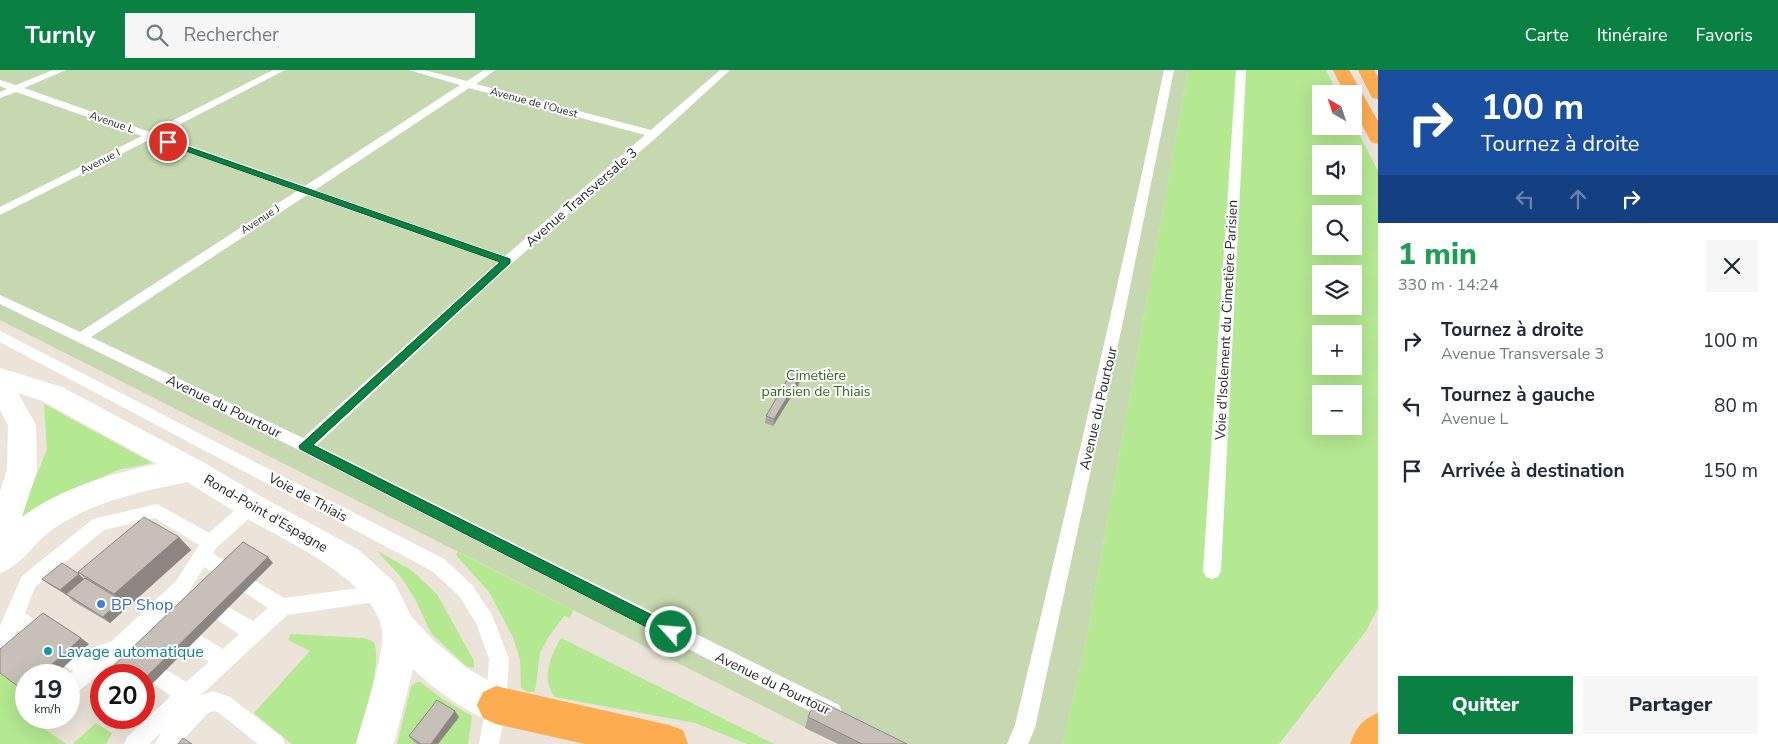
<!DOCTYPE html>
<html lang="fr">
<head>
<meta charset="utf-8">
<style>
  body { margin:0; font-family:"Nunito Sans",sans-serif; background:#f6f6f7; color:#1f2937; height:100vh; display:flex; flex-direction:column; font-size:19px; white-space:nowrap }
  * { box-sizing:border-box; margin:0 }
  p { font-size:16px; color:#747a83 }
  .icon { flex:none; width:28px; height:28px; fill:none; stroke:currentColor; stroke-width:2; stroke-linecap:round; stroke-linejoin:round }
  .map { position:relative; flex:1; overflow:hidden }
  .panel { display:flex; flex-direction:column; background:#fff; width:400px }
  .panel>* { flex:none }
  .hud { background:#1a4fa0; color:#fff; overflow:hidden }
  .needle { width:32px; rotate:321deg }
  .buttons { position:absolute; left:1312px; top:15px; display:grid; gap:10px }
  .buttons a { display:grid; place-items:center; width:50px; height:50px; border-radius:0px; background:#fff; box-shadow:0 5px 20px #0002; font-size:25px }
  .speed { position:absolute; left:15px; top:594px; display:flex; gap:10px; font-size:25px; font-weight:700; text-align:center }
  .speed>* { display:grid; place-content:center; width:65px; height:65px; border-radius:50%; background:#fff; box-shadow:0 5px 20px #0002; line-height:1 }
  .speed small { font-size:12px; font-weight:400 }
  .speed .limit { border:8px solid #d22; background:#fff; color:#111 }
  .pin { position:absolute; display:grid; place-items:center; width:42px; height:42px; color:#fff; margin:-21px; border:2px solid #fff; border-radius:50%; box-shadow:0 1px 5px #0007 }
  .me { position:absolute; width:55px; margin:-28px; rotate:296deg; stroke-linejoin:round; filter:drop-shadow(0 0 4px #0008) }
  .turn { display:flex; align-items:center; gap:18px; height:105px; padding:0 20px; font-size:22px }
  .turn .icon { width:65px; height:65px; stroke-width:2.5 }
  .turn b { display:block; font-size:35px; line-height:42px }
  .lanes { display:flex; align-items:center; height:48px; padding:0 20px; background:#0003; justify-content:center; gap:25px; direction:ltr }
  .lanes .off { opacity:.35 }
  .round { display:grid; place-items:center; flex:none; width:52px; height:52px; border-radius:0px; background:#f6f6f7 }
  .head { display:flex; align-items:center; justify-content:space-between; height:85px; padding:0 20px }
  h1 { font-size:30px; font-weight:800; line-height:38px; color:#1e9e55 }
  .cta { display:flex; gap:10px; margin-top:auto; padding:10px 20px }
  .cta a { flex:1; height:58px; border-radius:0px; background:#0b8043; color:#fff; font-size:20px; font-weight:800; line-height:58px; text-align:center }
  .cta a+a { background:#f6f6f7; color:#1f2937 }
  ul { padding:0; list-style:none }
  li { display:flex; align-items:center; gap:15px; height:65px; padding:0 20px }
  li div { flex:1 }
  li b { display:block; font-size:19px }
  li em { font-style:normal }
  header { display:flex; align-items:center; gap:30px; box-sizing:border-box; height:70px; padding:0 25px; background:#0b8043; color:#fff }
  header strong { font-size:24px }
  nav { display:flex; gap:28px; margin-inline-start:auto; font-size:18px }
  .search { width:350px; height:45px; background:#f6f6f7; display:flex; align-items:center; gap:12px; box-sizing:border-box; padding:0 18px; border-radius:0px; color:#747a83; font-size:19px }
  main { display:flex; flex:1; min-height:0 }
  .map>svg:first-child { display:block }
</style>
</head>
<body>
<header>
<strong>Turnly</strong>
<div class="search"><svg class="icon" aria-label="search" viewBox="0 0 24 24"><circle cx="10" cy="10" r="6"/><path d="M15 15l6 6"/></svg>Rechercher</div>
<nav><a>Carte</a><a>Itinéraire</a><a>Favoris</a></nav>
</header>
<main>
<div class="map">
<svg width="1378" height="674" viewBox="0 0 1378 674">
  <rect width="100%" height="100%" fill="#ece3d9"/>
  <g fill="#b4e891" fill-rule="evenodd">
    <path d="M 1188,0 L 1326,0 L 1338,24 L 1321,24 L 1321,56 L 1354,56 L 1354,54 L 1378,101 L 1378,538 L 1366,561 L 1279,674 L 1063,674 L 1087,566 ZM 1321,84 L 1354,84 L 1354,116 L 1321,116 ZM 1321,144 L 1354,144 L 1354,176 L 1321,176 ZM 1321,204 L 1354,204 L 1354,236 L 1321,236 ZM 1321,264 L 1354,264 L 1354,296 L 1321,296 ZM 1321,324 L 1354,324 L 1354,356 L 1321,356 Z"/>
    <path d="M 44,334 L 152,393 L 118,400 L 65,423 L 18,453 L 47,379 Z"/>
    <path d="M 376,480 L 411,500 L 437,524 L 474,591 L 474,598 L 466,596 L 431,563 L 414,527 L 401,507 Z"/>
    <path d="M 458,482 L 573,540 L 570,548 L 564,546 L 548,568 L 540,583 L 535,622 L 528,622 L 521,618 L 520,589 L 513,567 L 489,522 L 456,485 Z"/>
    <path d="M 291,564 L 364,568 L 374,572 C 383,593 362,651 356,674 L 292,674 L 254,643 L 310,581 L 288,570 Z"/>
    <path d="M 561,568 L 774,674 L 747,674 L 695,653 L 555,627 C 540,609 551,585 561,568 Z"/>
    <path d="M 0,602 L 26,621 L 26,648 L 40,648 L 43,650 L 46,648 L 58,648 L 45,659 L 66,674 L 0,674 Z"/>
    <path d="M 417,612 L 420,612 L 443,629 L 472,646 L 468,674 L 438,674 L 458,647 L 417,674 L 397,674 L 411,617 Z"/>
    <path d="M 96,653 L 112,663 L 106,674 L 73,674 Z"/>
  </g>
  <path fill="#c5d8af" d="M 0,0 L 1188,0 L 1087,566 L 1063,674 L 838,674 L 0,250 Z"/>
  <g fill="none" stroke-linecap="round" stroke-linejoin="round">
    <g fill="#fff" fill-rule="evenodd">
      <path d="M 53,0 L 66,0 L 24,18 L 150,62 L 273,0 L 285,0 L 159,65 L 305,116 L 460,15 L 409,0 L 424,0 L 467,11 L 484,0 L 495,0 L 476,14 L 651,60 L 720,0 L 730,0 L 658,66 L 511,194 L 317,375 L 839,635 L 842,642 L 839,649 L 832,652 L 825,649 L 299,380 L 0,234 L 0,225 L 80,262 L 297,121 L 151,69 L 0,145 L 0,137 L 142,66 L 16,22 L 0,28 L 0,22 L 7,19 L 0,16 L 0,10 L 16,15 ZM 469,18 L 645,65 L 505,186 L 315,120 ZM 307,125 L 498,192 L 303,368 L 91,267 Z"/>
      <path d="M 1164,0 L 1174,0 L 1124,247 L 1035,658 L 1028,674 L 1007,674 L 1015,655 C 1067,437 1118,219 1164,0 Z"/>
      <path d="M 1236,0 L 1246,0 L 1221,501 L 1218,507 L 1212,509 L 1206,507 L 1203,501 Z"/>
      <path d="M 0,261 L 444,489 L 472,515 L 492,545 L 509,589 L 506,635 L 499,674 L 479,674 L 486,635 L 489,589 L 477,555 L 460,527 L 432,501 L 0,272 Z"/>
      <path d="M 251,429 L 257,431 L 259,436 L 257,441 L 216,478 L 213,484 L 232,495 L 235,501 L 232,507 L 226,509 L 204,497 L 188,523 L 126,583 L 76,623 L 69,626 L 68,605 L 73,601 L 65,597 L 62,590 L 65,583 L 72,581 L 78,583 L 112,571 L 176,511 L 199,475 L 155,448 L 104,460 L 35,517 L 25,543 L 43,556 L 45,562 L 43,568 L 36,571 L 17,560 L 7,583 L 0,586 L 0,556 L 22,506 L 93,449 L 157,434 L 209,463 L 245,431 Z"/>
      <path d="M 250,508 L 284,528 L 382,515 L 388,517 L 391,523 L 388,529 L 382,531 L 287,545 L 200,626 L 213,621 L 230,627 L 282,667 L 285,674 L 258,674 L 218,642 L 213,641 L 208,643 L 179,674 L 155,674 L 161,663 L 149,674 L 124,674 L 127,667 L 171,626 L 153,613 L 150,606 L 153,599 L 160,596 L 186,612 L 209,592 L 188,577 L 185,571 L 188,565 L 195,562 L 223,579 L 239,564 L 216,549 L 214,543 L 216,537 L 223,534 L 253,551 L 268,538 L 244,522 L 241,516 L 244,510 Z"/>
    </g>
    <path fill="#fff" fill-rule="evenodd" d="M 0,298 L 62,317 L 201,391 L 262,427 L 359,480 L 394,512 L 411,546 L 433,570 L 468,599 L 509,622 L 515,635 L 509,648 L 496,654 C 465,641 437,622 413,599 L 394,674 L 356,674 C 363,649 386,581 382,559 C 372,509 286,471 246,448 C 226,437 207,424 187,412 C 139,422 91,432 50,461 C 32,475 21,496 0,503 L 0,421 L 7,400 L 8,355 L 0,340 ZM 18,323 L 42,331 L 157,394 C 110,404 61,418 22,447 L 37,400 L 36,355 Z"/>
    <g fill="#fdac50" fill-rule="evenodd">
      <path d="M 1333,0 L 1349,0 L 1378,51 L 1378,74 L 1371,72 L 1354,40 L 1354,24 L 1345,24 Z"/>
      <path d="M 1358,0 L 1374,0 L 1378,7 L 1378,29 L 1372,28 Z"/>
      <path d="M 496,616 L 669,655 L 683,660 L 688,674 L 585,674 L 496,654 L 483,648 L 477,635 L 483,622 Z"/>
      <path d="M 1378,643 L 1378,674 L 1350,674 C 1357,657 1361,650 1378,643 Z"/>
    </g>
  </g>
  <g fill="#aba59f">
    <path d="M 799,314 L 773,356 L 765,353 L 766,346 Z"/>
    <path d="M 179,467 L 191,480 L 110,553 L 73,531 L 68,526 L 50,515 L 42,509 L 84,509 L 85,508 L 78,502 Z"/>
    <path d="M 459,647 L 438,674 L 417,674 L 413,671 L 409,666 Z"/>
    <path d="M 808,647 L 907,674 L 838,674 L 805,658 Z"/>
  </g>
  <g fill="#8b8682">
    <path d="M 800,306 L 799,314 L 773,356 L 774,349 Z"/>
    <path d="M 179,467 L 191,480 L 110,553 L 103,547 L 121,530 L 114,524 Z"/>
    <path d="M 268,487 L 273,493 L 144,622 L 144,609 Z"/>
    <path d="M 79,504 L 86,511 L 66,524 L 68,526 L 60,520 Z"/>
    <path d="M 81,568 L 89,574 L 55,605 L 40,605 Z"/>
    <path d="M 455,641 L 459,647 L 438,674 L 431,674 Z"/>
  </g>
  <g fill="#c7c0b9" stroke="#8b8682">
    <path d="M 791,303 L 800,306 L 774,349 L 766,346 Z"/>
    <path d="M 144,447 L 179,467 L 114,524 L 78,502 Z"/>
    <path d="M 243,472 L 268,487 L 144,609 L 144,605 L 104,605 Z"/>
    <path d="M 62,493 L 79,504 L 60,520 L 42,509 Z"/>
    <path d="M 85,508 L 121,530 L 103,547 L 66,524 Z"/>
    <path d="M 43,543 L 81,568 L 40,605 L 26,605 L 26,617 L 23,620 L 0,603 L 0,579 Z"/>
    <path d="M 816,629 L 907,674 L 862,674 L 808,647 Z"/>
    <path d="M 437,630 L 455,641 L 431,674 L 421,674 L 409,666 Z"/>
    <path d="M 183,668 L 192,674 L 178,674 Z"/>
  </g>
  <path fill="#0b8043" stroke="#07532c" d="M 166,71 L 171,71 L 510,189 L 510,193 L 313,375 L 676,557 L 678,562 L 676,567 L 671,569 L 666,567 L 300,379 L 299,376 L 500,192 L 166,74 Z"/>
  <circle fill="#3f7fe0" stroke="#fff" stroke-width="2" cx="101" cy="534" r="5"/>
  <circle fill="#0f9aa8" stroke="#fff" stroke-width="2" cx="48" cy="581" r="5"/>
  <g text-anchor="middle" stroke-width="4" stroke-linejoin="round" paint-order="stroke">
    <g font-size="11" fill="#292929" stroke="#fff">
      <text transform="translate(534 32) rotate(15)" y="4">Avenue de l'Ouest</text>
      <text transform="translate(112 52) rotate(19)" y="4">Avenue L</text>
      <text transform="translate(100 91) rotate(-27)" y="4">Avenue I</text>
      <text transform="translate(260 149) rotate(-33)" y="4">Avenue J</text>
    </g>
    <g font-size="14" fill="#292929" stroke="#fff">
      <text transform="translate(581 127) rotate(-41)" y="5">Avenue Transversale 3</text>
      <text transform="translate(1226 250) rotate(-87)" y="5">Voie d'Isolement du Cimetière Parisien</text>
      <text transform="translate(224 336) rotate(26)" y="5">Avenue du Pourtour</text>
      <text transform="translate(1098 338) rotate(-77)" y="5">Avenue du Pourtour</text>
      <text transform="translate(308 427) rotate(28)" y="5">Voie de Thiais</text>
      <text transform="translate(266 443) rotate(30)" y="5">Rond-Point d'Espagne</text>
      <text transform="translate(773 613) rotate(26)" y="5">Avenue du Pourtour</text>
    </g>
    <g font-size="14" fill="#2c6a14" stroke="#fff">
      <text x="816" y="310">Cimetière<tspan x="816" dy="16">parisien de Thiais</tspan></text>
    </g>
    <g font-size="16" fill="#366cbe" stroke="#fff" text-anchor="start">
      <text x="111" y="540">BP Shop</text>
    </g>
    <g font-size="16" fill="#0d838f" stroke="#fff" text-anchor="start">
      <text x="58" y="587">Lavage automatique</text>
    </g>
  </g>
</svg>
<div class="buttons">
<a><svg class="needle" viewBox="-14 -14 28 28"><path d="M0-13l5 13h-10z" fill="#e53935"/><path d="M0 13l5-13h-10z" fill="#747a83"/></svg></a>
<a><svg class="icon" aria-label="sound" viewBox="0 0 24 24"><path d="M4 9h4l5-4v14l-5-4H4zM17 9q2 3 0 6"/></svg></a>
<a><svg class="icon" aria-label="search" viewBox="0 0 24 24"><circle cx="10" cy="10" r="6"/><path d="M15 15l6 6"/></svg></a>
<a><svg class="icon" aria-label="layers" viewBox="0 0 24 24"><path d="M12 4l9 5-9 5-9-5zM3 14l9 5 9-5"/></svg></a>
<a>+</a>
<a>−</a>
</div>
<div class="speed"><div>19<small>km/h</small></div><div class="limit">20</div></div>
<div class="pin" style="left:168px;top:72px;background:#d93025"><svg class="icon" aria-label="arrive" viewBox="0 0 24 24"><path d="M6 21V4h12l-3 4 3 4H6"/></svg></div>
<svg class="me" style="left:671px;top:562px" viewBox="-20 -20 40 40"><circle r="17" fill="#0b8043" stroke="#fff" stroke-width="3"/><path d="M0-11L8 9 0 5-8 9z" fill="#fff"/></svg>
</div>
<section class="panel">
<div class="hud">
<div class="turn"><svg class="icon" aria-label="right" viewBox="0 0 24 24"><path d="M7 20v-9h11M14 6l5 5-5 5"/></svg><div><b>100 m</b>Tournez à droite</div></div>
<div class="lanes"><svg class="icon off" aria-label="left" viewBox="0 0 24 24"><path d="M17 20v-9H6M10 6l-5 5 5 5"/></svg><svg class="icon off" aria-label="ahead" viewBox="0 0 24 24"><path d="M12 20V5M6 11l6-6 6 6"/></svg><svg class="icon" aria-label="right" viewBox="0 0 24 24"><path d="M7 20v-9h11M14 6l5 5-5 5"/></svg></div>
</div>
<div class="head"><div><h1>1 min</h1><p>330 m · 14:24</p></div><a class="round"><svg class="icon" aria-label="close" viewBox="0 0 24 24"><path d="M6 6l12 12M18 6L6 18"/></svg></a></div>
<ul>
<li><svg class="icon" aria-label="right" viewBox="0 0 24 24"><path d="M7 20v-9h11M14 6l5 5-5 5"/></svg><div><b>Tournez à droite</b><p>Avenue Transversale 3</p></div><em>100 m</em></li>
<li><svg class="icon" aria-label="left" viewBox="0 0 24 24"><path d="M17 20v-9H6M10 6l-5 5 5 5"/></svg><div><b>Tournez à gauche</b><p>Avenue L</p></div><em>80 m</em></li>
<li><svg class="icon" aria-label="arrive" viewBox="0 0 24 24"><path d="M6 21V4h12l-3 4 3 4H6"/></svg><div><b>Arrivée à destination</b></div><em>150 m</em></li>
</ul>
<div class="cta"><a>Quitter</a><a>Partager</a></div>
</section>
</main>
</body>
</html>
